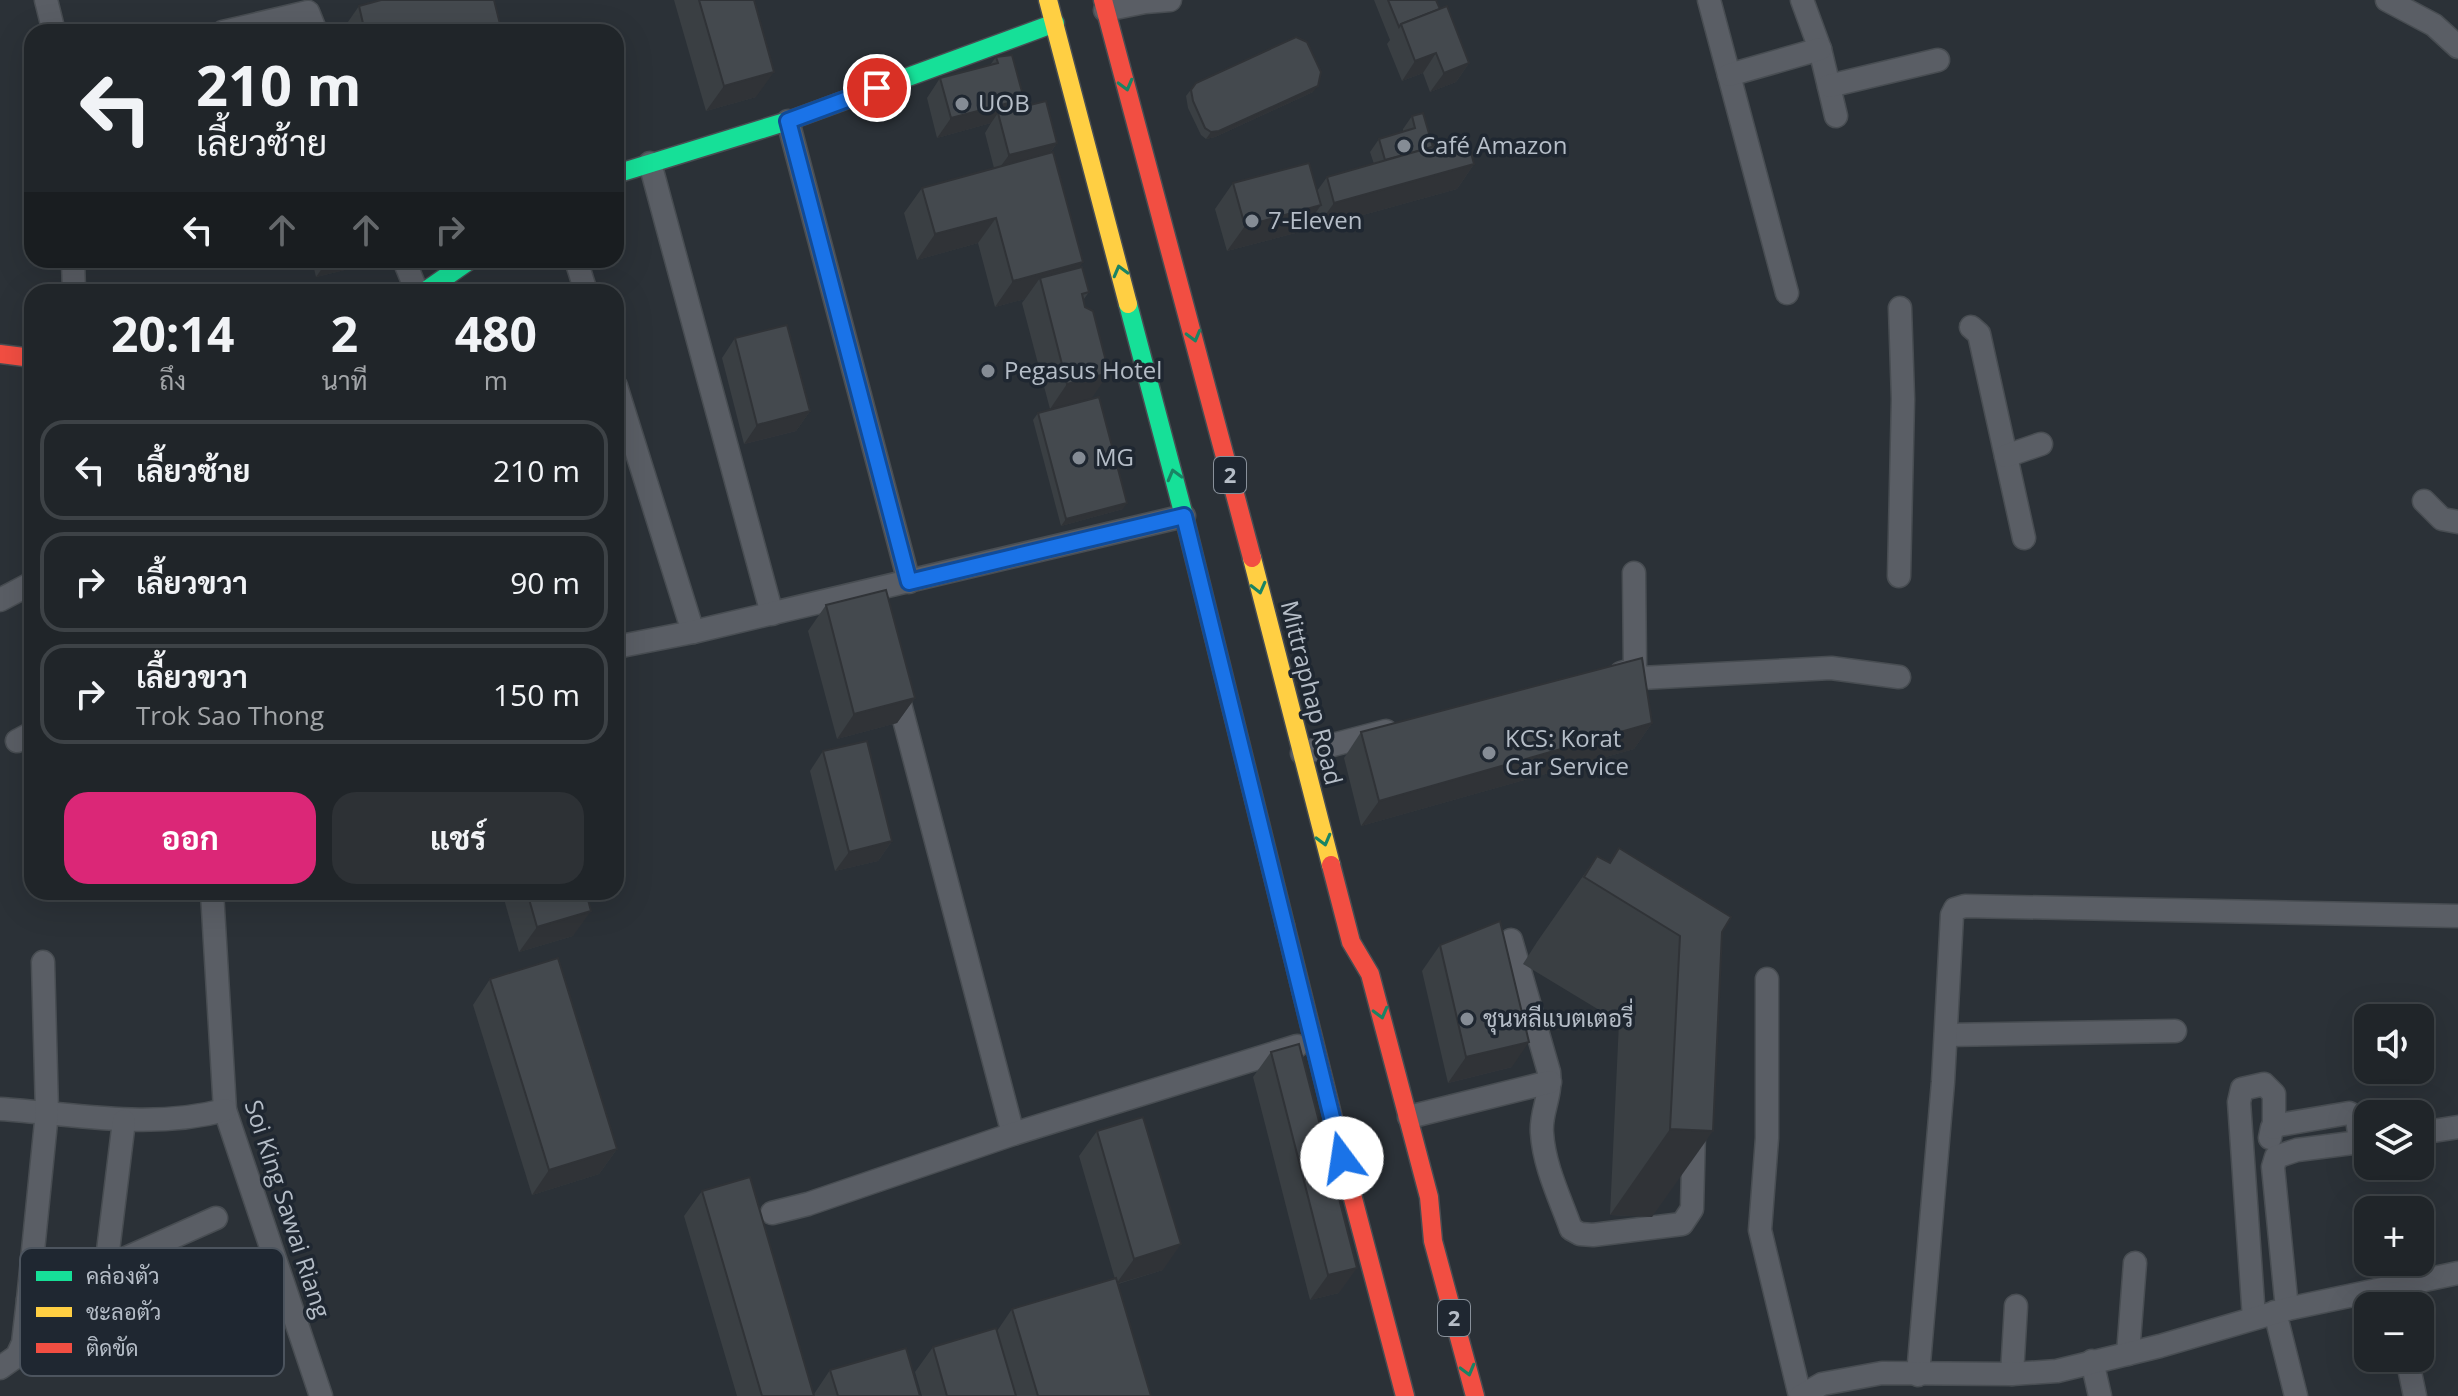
<!DOCTYPE html>
<html lang="th">
<head>
<meta charset="utf-8">
<style>
  body { margin:0; font-family:"Open Sans",Sarabun,sans-serif; background:#2d3135; color:#f1f3f6; height:100vh; display:flex; flex-direction:column; font-size:30px; white-space:nowrap }
  * { box-sizing:border-box; margin:0 }
  p { font-size:26px; color:#a2a5a8 }
  .icon { flex:none; width:44px; height:44px; fill:none; stroke:currentColor; stroke-width:2; stroke-linecap:round; stroke-linejoin:round }
  .map { position:relative; flex:1; overflow:hidden }
  .sheet { position:absolute; left:24px; top:284px; width:600px; height:616px; display:flex; flex-direction:column; background:#202529; border-radius:24px; box-shadow:0 8px 32px #0002,0 0 0 2px #3d4246 }
  .sheet>* { flex:none }
  .banner { position:absolute; left:24px; top:24px; width:600px; height:244px; border-radius:24px; box-shadow:0 8px 32px #0002,0 0 0 2px #3d4246; background:#202529; color:#f1f3f6; overflow:hidden }
  .fabs { position:absolute; left:2354px; top:1004px; display:grid; gap:16px }
  .fabs a { display:grid; place-items:center; width:80px; height:80px; border-radius:16px; background:#202529; box-shadow:0 8px 32px #0002,0 0 0 2px #3d4246; font-size:40px }
  .pin { position:absolute; display:grid; place-items:center; width:68px; height:68px; color:#fff; margin:-34px; border:4px solid #fff; border-radius:50%; box-shadow:0 2px 8px #0007 }
  .me { position:absolute; width:88px; margin:-44px; rotate:346deg; stroke-linejoin:round; filter:drop-shadow(0 0 6px #0008) }
  .turn { display:flex; align-items:center; gap:28px; height:168px; padding:0 40px; font-size:36px }
  .turn .icon { width:104px; height:104px; stroke-width:2.5 }
  .turn b { display:block; font-size:56px; line-height:68px }
  .lanes { display:flex; align-items:center; height:76px; padding:0 40px; background:#0003; justify-content:center; gap:40px; direction:ltr }
  .lanes .off { opacity:.35 }
  .eta { display:flex; justify-content:space-evenly; align-items:center; height:136px; text-align:center }
  .eta b { font-size:48px; font-weight:700; line-height:56px }
  .cta { display:flex; gap:16px; margin-top:auto; padding:16px 40px }
  .cta a { flex:1; height:92px; border-radius:24px; background:#db2777; color:#fff; font-size:32px; font-weight:700; line-height:92px; text-align:center }
  .cta a+a { background:#2d3135; color:#f1f3f6 }
  ul { padding:0; list-style:none }
  li { display:flex; align-items:center; gap:24px; height:100px; margin:0 16px 12px; padding:0 24px; border:4px solid #3d4246; border-radius:24px }
  li div { flex:1 }
  li b { display:block; font-size:30px }
  li em { font-style:normal }
  .map>svg:first-child { display:block }
</style>
</head>
<body>
<div class="map">
<svg width="2458" height="1396" viewBox="0 0 2458 1396">
  <rect width="100%" height="100%" fill="#2b3137"/>
  <g fill="none" stroke-linecap="round" stroke-linejoin="round">
    <g stroke="#484d52" stroke-width="25">
      <g id="street">
        <path d="M 46,0 L 54,32"/>
        <path d="M 1709,0 L 1787,293"/>
        <path d="M 1802,0 L 1820,49 L 1836,116"/>
        <path d="M 2387,0 L 2434,25 L 2458,47"/>
        <path d="M 1105,10 L 1145,2 L 1170,0"/>
        <path d="M 223,32 L 308,12 L 316,32"/>
        <path d="M 1729,75 L 1820,49"/>
        <path d="M 1829,86 L 1938,60"/>
        <path d="M 788,121 L 909,582"/>
        <path d="M 650,163 L 772,614"/>
        <path d="M 73,260 L 74,292"/>
        <path d="M 404,260 L 417,292"/>
        <path d="M 576,260 L 586,292"/>
        <path d="M 1971,327 L 1979,334 L 2024,538"/>
        <path d="M 616,386 L 693,632"/>
        <path d="M 2006,456 L 2041,444"/>
        <path d="M 2424,501 L 2442,519 L 2458,522"/>
        <path d="M 1634,573 L 1635,669"/>
        <path d="M 1899,576 L 1903,399 L 1900,308"/>
        <path d="M 0,600 L 32,583"/>
        <path d="M 616,647 L 693,632 L 1184,516"/>
        <path d="M 1621,673 L 1635,669 L 1641,678 L 1831,668 L 1899,677"/>
        <path d="M 895,685 L 1013,1134"/>
        <path d="M 17,741 L 32,733"/>
        <path d="M 1302,753 L 1386,731"/>
        <path d="M 212,892 L 225,1110 L 321,1396"/>
        <path d="M 1511,940 L 1549,1072 C 1552,1097 1540,1112 1542,1133 C 1544,1166 1560,1198 1571,1229 L 1580,1234 L 1593,1235 L 1682,1224 L 1692,1209 L 1694,1130"/>
        <path d="M 1767,979 L 1767,1138 L 1760,1230 L 1800,1396"/>
        <path d="M 1946,1035 L 2175,1031"/>
        <path d="M 0,1109 C 76,1114 150,1130 225,1110"/>
        <path d="M 1409,1117 L 1550,1082"/>
        <path d="M 2420,1133 L 2458,1127"/>
        <path d="M 2270,1138 L 2272,1128 L 2279,1125 L 2349,1113 L 2357,1117 L 2360,1143"/>
        <path d="M 772,1213 L 808,1204 L 1013,1134 L 1297,1046"/>
        <path d="M 106,1267 L 216,1218"/>
        <path d="M 2393,1286 L 2397,1306"/>
        <path d="M 28,1300 L 106,1267 L 124,1121"/>
        <path d="M 2287,1309 L 2273,1167 L 2276,1157 L 2297,1150 L 2368,1141"/>
        <path d="M 2275,1312 L 2296,1396"/>
        <path d="M 2254,1318 L 2239,1102 L 2242,1089 L 2264,1084 L 2274,1094 L 2274,1128"/>
        <path d="M 2128,1354 L 2135,1263"/>
        <path d="M 2407,1358 L 2415,1396"/>
        <path d="M 2092,1361 L 2100,1396"/>
        <path d="M 0,1368 L 17,1356 L 23,1343 L 28,1300 L 47,1112 L 43,962"/>
        <path d="M 2012,1374 L 2016,1306"/>
        <path d="M 1918,1375 L 1943,1082 L 1952,915 L 1955,909 L 1965,906 L 2458,916"/>
        <path d="M 1801,1396 L 1822,1384 L 1882,1373 L 2012,1374 L 2057,1371 L 2160,1346 L 2287,1309 L 2458,1273"/>
      </g>
    </g>
    <g stroke="#484d52" stroke-width="21">
      <g id="fast">
        <path d="M 616,174 L 788,121 L 1055,23"/>
        <path d="M 424,292 L 470,260"/>
        <path d="M 1128,304 L 1184,516 L 1285,925"/>
      </g>
    </g>
    <g stroke="#484d52" stroke-width="21">
      <g id="slow">
        <path d="M 1048,0 L 1128,304"/>
        <path d="M 1252,558 L 1331,865"/>
      </g>
    </g>
    <g stroke="#484d52" stroke-width="21">
      <g id="jam">
        <path d="M 1103,0 L 1252,558"/>
        <path d="M 0,354 L 32,358"/>
        <path d="M 1331,865 L 1351,942 L 1370,974 L 1429,1197 L 1433,1241 L 1475,1396"/>
        <path d="M 1285,925 L 1350,1187 L 1405,1396"/>
      </g>
    </g>
    <use href="#street" stroke="#5a5e65" stroke-width="22"/>
    <use href="#fast" stroke="#16e098" stroke-width="18"/>
    <use href="#slow" stroke="#ffcf43" stroke-width="18"/>
    <use href="#jam" stroke="#f24e42" stroke-width="18"/>
  </g>
  <g fill="#3a3f43">
    <path d="M 674,0 L 754,0 L 756,97 L 706,111 Z"/>
    <path d="M 1374,0 L 1436,0 L 1440,9 L 1469,63 L 1456,82 L 1430,92 L 1423,73 L 1402,81 L 1387,44 L 1390,40 Z"/>
    <path d="M 359,6 L 502,32 L 341,32 Z"/>
    <path d="M 996,57 L 1017,109 L 1057,143 L 1050,153 L 1080,267 L 1089,292 L 1084,299 L 1085,307 L 1109,373 L 1050,409 L 1022,303 L 1025,299 L 995,307 L 978,243 L 917,260 L 904,213 L 922,188 L 994,168 L 985,133 L 991,123 L 937,138 L 927,98 L 940,78 L 990,65 Z"/>
    <path d="M 1196,83 L 1313,92 L 1215,137 L 1206,139 L 1201,135 L 1188,108 L 1186,96 Z"/>
    <path d="M 1412,116 L 1433,147 L 1474,164 L 1457,189 L 1316,228 L 1313,216 L 1303,231 L 1227,251 L 1215,209 L 1233,183 L 1317,191 L 1327,177 L 1374,164 L 1370,152 L 1379,139 L 1403,132 L 1403,129 Z"/>
    <path d="M 312,260 L 366,260 L 361,266 L 316,277 Z"/>
    <path d="M 735,338 L 810,411 L 796,431 L 744,444 L 722,358 Z"/>
    <path d="M 1038,413 L 1123,509 L 1061,526 L 1033,420 Z"/>
    <path d="M 826,605 L 915,698 L 897,723 L 837,739 L 808,631 Z"/>
    <path d="M 1652,723 L 1634,749 L 1361,826 L 1344,758 L 1361,732 Z"/>
    <path d="M 823,751 L 892,841 L 878,861 L 835,871 L 810,771 Z"/>
    <path d="M 1619,848 L 1722,932 L 1652,1217 L 1610,1215 L 1619,1022 L 1523,964 L 1537,942 L 1597,856 L 1609,863 Z"/>
    <path d="M 502,892 L 586,892 L 573,936 L 519,952 Z"/>
    <path d="M 1440,945 L 1512,1067 L 1448,1083 L 1422,971 Z"/>
    <path d="M 490,979 L 617,1149 L 599,1174 L 532,1195 L 473,1005 Z"/>
    <path d="M 1271,1052 L 1339,1293 L 1310,1300 L 1253,1077 Z"/>
    <path d="M 1097,1131 L 1163,1270 L 1118,1284 L 1151,1396 L 922,1396 L 915,1372 L 933,1347 L 997,1331 L 1012,1309 L 1115,1279 L 1079,1156 Z"/>
    <path d="M 702,1191 L 814,1394 L 830,1370 L 920,1396 L 737,1396 L 684,1216 Z"/>
  </g>
  <g fill="#303337">
    <path d="M 1436,53 L 1423,73 L 1402,81 L 1415,61 Z"/>
    <path d="M 1469,63 L 1456,82 L 1430,92 L 1444,73 Z"/>
    <path d="M 774,72 L 756,97 L 706,111 L 724,86 Z"/>
    <path d="M 1318,86 L 1313,92 L 1215,137 L 1206,139 L 1211,132 Z"/>
    <path d="M 1024,99 L 1010,118 L 998,113 L 991,123 L 937,138 L 951,118 Z"/>
    <path d="M 1057,143 L 1043,162 L 995,174 L 1009,155 Z"/>
    <path d="M 1474,164 L 1457,189 L 1316,228 L 1334,203 Z"/>
    <path d="M 1321,205 L 1303,231 L 1227,251 L 1245,226 Z"/>
    <path d="M 996,218 L 978,243 L 917,260 L 935,234 Z"/>
    <path d="M 328,260 L 366,260 L 361,266 L 316,277 Z"/>
    <path d="M 1083,262 L 1065,288 L 1040,278 L 1025,299 L 995,307 L 1013,281 Z"/>
    <path d="M 1109,373 L 1092,398 L 1050,409 L 1067,384 Z"/>
    <path d="M 810,411 L 796,431 L 744,444 L 757,425 Z"/>
    <path d="M 1127,503 L 1123,509 L 1061,526 L 1066,519 Z"/>
    <path d="M 915,698 L 897,723 L 837,739 L 854,714 Z"/>
    <path d="M 1652,723 L 1634,749 L 1361,826 L 1379,801 Z"/>
    <path d="M 892,841 L 878,861 L 835,871 L 849,852 Z"/>
    <path d="M 591,911 L 573,936 L 519,952 L 537,927 Z"/>
    <path d="M 1529,1042 L 1512,1067 L 1448,1083 L 1466,1057 Z"/>
    <path d="M 1670,1129 L 1713,1131 L 1652,1217 L 1610,1215 Z"/>
    <path d="M 617,1149 L 599,1174 L 532,1195 L 549,1170 Z"/>
    <path d="M 1181,1244 L 1163,1270 L 1116,1284 L 1134,1259 Z"/>
    <path d="M 1357,1268 L 1339,1293 L 1310,1300 L 1328,1275 Z"/>
  </g>
  <g fill="#44494e" stroke="#303337" stroke-width="2">
    <path d="M 381,0 L 494,0 L 502,32 L 365,32 L 359,6 Z"/>
    <path d="M 699,0 L 754,0 L 774,72 L 724,86 Z"/>
    <path d="M 1388,0 L 1436,0 L 1440,9 L 1401,24 L 1399,27 Z"/>
    <path d="M 1447,6 L 1469,63 L 1444,73 L 1436,53 L 1415,61 L 1401,24 Z"/>
    <path d="M 1296,37 L 1307,42 L 1321,72 L 1318,86 L 1219,131 L 1211,132 L 1205,128 L 1193,101 L 1191,90 L 1196,83 Z"/>
    <path d="M 1012,55 L 1024,99 L 951,118 L 940,78 L 998,63 L 996,57 Z"/>
    <path d="M 1046,101 L 1057,143 L 1009,155 L 998,113 Z"/>
    <path d="M 1423,113 L 1433,147 L 1385,160 L 1379,139 L 1415,128 L 1412,116 Z"/>
    <path d="M 1467,137 L 1474,164 L 1334,203 L 1327,177 Z"/>
    <path d="M 1053,152 L 1083,262 L 1013,281 L 996,218 L 935,234 L 922,188 Z"/>
    <path d="M 1309,163 L 1321,205 L 1245,226 L 1233,183 Z"/>
    <path d="M 1082,267 L 1089,292 L 1082,294 L 1085,307 L 1093,311 L 1109,373 L 1067,384 L 1040,278 Z"/>
    <path d="M 787,325 L 810,411 L 757,425 L 735,338 Z"/>
    <path d="M 1099,397 L 1127,503 L 1066,519 L 1038,413 Z"/>
    <path d="M 886,590 L 915,698 L 854,714 L 826,605 Z"/>
    <path d="M 1642,658 L 1652,723 L 1379,801 L 1361,732 Z"/>
    <path d="M 867,741 L 892,841 L 849,852 L 823,751 Z"/>
    <path d="M 1619,848 L 1731,917 L 1722,932 L 1713,1131 L 1670,1129 L 1680,936 L 1584,877 L 1597,856 L 1610,863 Z"/>
    <path d="M 527,892 L 586,892 L 591,911 L 537,927 Z"/>
    <path d="M 1500,921 L 1529,1042 L 1466,1057 L 1440,945 Z"/>
    <path d="M 558,958 L 617,1149 L 549,1170 L 490,979 Z"/>
    <path d="M 1299,1044 L 1357,1268 L 1328,1275 L 1271,1052 Z"/>
    <path d="M 1143,1117 L 1181,1244 L 1134,1259 L 1097,1131 Z"/>
    <path d="M 750,1177 L 814,1396 L 762,1396 L 702,1191 Z"/>
    <path d="M 1116,1278 L 1151,1396 L 1038,1396 L 1012,1309 Z"/>
    <path d="M 996,1328 L 1016,1396 L 947,1396 L 933,1347 Z"/>
    <path d="M 906,1348 L 920,1396 L 838,1396 L 830,1370 Z"/>
  </g>
  <defs><path id="oneway-chevron" d="M-2-3.5L2.5 0L-2 3.5" fill="none" stroke-width="1.6" stroke-linecap="round" stroke-linejoin="round" transform="scale(2)"/></defs>
  <g stroke="#1a8464">
    <use href="#oneway-chevron" transform="translate(1126 85) rotate(75)"/>
    <use href="#oneway-chevron" transform="translate(1120 271) rotate(-105)"/>
    <use href="#oneway-chevron" transform="translate(1194 336) rotate(75)"/>
    <use href="#oneway-chevron" transform="translate(1174 475) rotate(-105)"/>
    <use href="#oneway-chevron" transform="translate(1259 588) rotate(76)"/>
    <use href="#oneway-chevron" transform="translate(1324 840) rotate(75)"/>
    <use href="#oneway-chevron" transform="translate(1381 1013) rotate(75)"/>
    <use href="#oneway-chevron" transform="translate(1468 1370) rotate(75)"/>
  </g>
  <g fill="none" stroke-linecap="round" stroke-linejoin="round">
    <g stroke="#114b97" stroke-width="20">
      <path id="route" d="M 877,88 L 788,121 L 909,582 L 1184,516 L 1342,1158"/>
    </g>
    <use href="#route" stroke="#1a73e8" stroke-width="14"/>
  </g>
  <g fill="#858c95" stroke="#1f2731" stroke-width="3">
    <circle cx="962" cy="104" r="8"/>
    <circle cx="1404" cy="146" r="8"/>
    <circle cx="1252" cy="221" r="8"/>
    <circle cx="988" cy="371" r="8"/>
    <circle cx="1079" cy="458" r="8"/>
    <circle cx="1489" cy="753" r="8"/>
    <circle cx="1467" cy="1019" r="8"/>
  </g>
  <g text-anchor="middle" stroke-width="7" stroke-linejoin="round" paint-order="stroke">
    <g fill="#1f2731" stroke="#88909a" stroke-width="2">
      <rect x="1214" y="457" width="32" height="36" rx="6"/>
      <rect x="1438" y="1300" width="32" height="36" rx="6"/>
    </g>
    <g font-size="22" font-weight="bold" fill="#b5bdc7">
      <text x="1230" y="483">2</text>
      <text x="1454" y="1326">2</text>
    </g>
    <g font-size="24" fill="#b5bdc7" stroke="#1f2731" text-anchor="start">
      <text x="978" y="112">UOB</text>
      <text x="1420" y="154">Café Amazon</text>
      <text x="1268" y="229">7-Eleven</text>
      <text x="1004" y="379">Pegasus Hotel</text>
      <text x="1095" y="466">MG</text>
      <text x="1505" y="747">KCS: Korat<tspan x="1505" dy="28">Car Service</tspan></text>
      <text x="1483" y="1027">ชุนหลีแบตเตอรี่</text>
    </g>
    <g font-size="24" fill="#b5bdc7" stroke="#1f2731">
      <text transform="translate(1311 693) rotate(76)" y="8">Mittraphap Road</text>
      <text transform="translate(287 1209) rotate(72)" y="8">Soi King Sawai Riang</text>
    </g>
  </g>
  <rect x="20" y="1248" width="264" height="128" rx="12" fill="#1f2731" stroke="#4c545e" stroke-width="2"/>
  <rect x="36" y="1271" width="36" height="10" fill="#16e098"/>
  <rect x="36" y="1307" width="36" height="10" fill="#ffcf43"/>
  <rect x="36" y="1343" width="36" height="10" fill="#f24e42"/>
  <g font-size="22" fill="#b5bdc7">
    <text x="86" y="1284">คล่องตัว</text>
    <text x="86" y="1320">ชะลอตัว</text>
    <text x="86" y="1356">ติดขัด</text>
  </g>
</svg>
<div class="fabs">
<a><svg class="icon" aria-label="sound" viewBox="0 0 24 24"><path d="M4 9h4l5-4v14l-5-4H4zM17 9q2 3 0 6"/></svg></a>
<a><svg class="icon" aria-label="layers" viewBox="0 0 24 24"><path d="M12 4l9 5-9 5-9-5zM3 14l9 5 9-5"/></svg></a>
<a>+</a>
<a>−</a>
</div>
<div class="pin" style="left:877px;top:88px;background:#d93025"><svg class="icon" aria-label="arrive" viewBox="0 0 24 24"><path d="M6 21V4h12l-3 4 3 4H6"/></svg></div>
<svg class="me" style="left:1342px;top:1158px" viewBox="-20 -20 40 40"><circle r="19" fill="#fff"/><path d="M0-13L10 11 0 6-10 11z" fill="#1a73e8"/></svg>
<div class="banner">
<div class="turn"><svg class="icon" aria-label="left" viewBox="0 0 24 24"><path d="M17 20v-9H6M10 6l-5 5 5 5"/></svg><div><b>210 m</b>เลี้ยวซ้าย</div></div>
<div class="lanes"><svg class="icon" aria-label="left" viewBox="0 0 24 24"><path d="M17 20v-9H6M10 6l-5 5 5 5"/></svg><svg class="icon off" aria-label="ahead" viewBox="0 0 24 24"><path d="M12 20V5M6 11l6-6 6 6"/></svg><svg class="icon off" aria-label="ahead" viewBox="0 0 24 24"><path d="M12 20V5M6 11l6-6 6 6"/></svg><svg class="icon off" aria-label="right" viewBox="0 0 24 24"><path d="M7 20v-9h11M14 6l5 5-5 5"/></svg></div>
</div>
<section class="sheet">
<div class="eta">
<div><b>20:14</b><p>ถึง</p></div>
<div><b>2</b><p>นาที</p></div>
<div><b>480</b><p>m</p></div>
</div>
<ul>
<li><svg class="icon" aria-label="left" viewBox="0 0 24 24"><path d="M17 20v-9H6M10 6l-5 5 5 5"/></svg><div><b>เลี้ยวซ้าย</b></div><em>210 m</em></li>
<li><svg class="icon" aria-label="right" viewBox="0 0 24 24"><path d="M7 20v-9h11M14 6l5 5-5 5"/></svg><div><b>เลี้ยวขวา</b></div><em>90 m</em></li>
<li><svg class="icon" aria-label="right" viewBox="0 0 24 24"><path d="M7 20v-9h11M14 6l5 5-5 5"/></svg><div><b>เลี้ยวขวา</b><p>Trok Sao Thong</p></div><em>150 m</em></li>
</ul>
<div class="cta"><a>ออก</a><a>แชร์</a></div>
</section>
</div>
</body>
</html>
